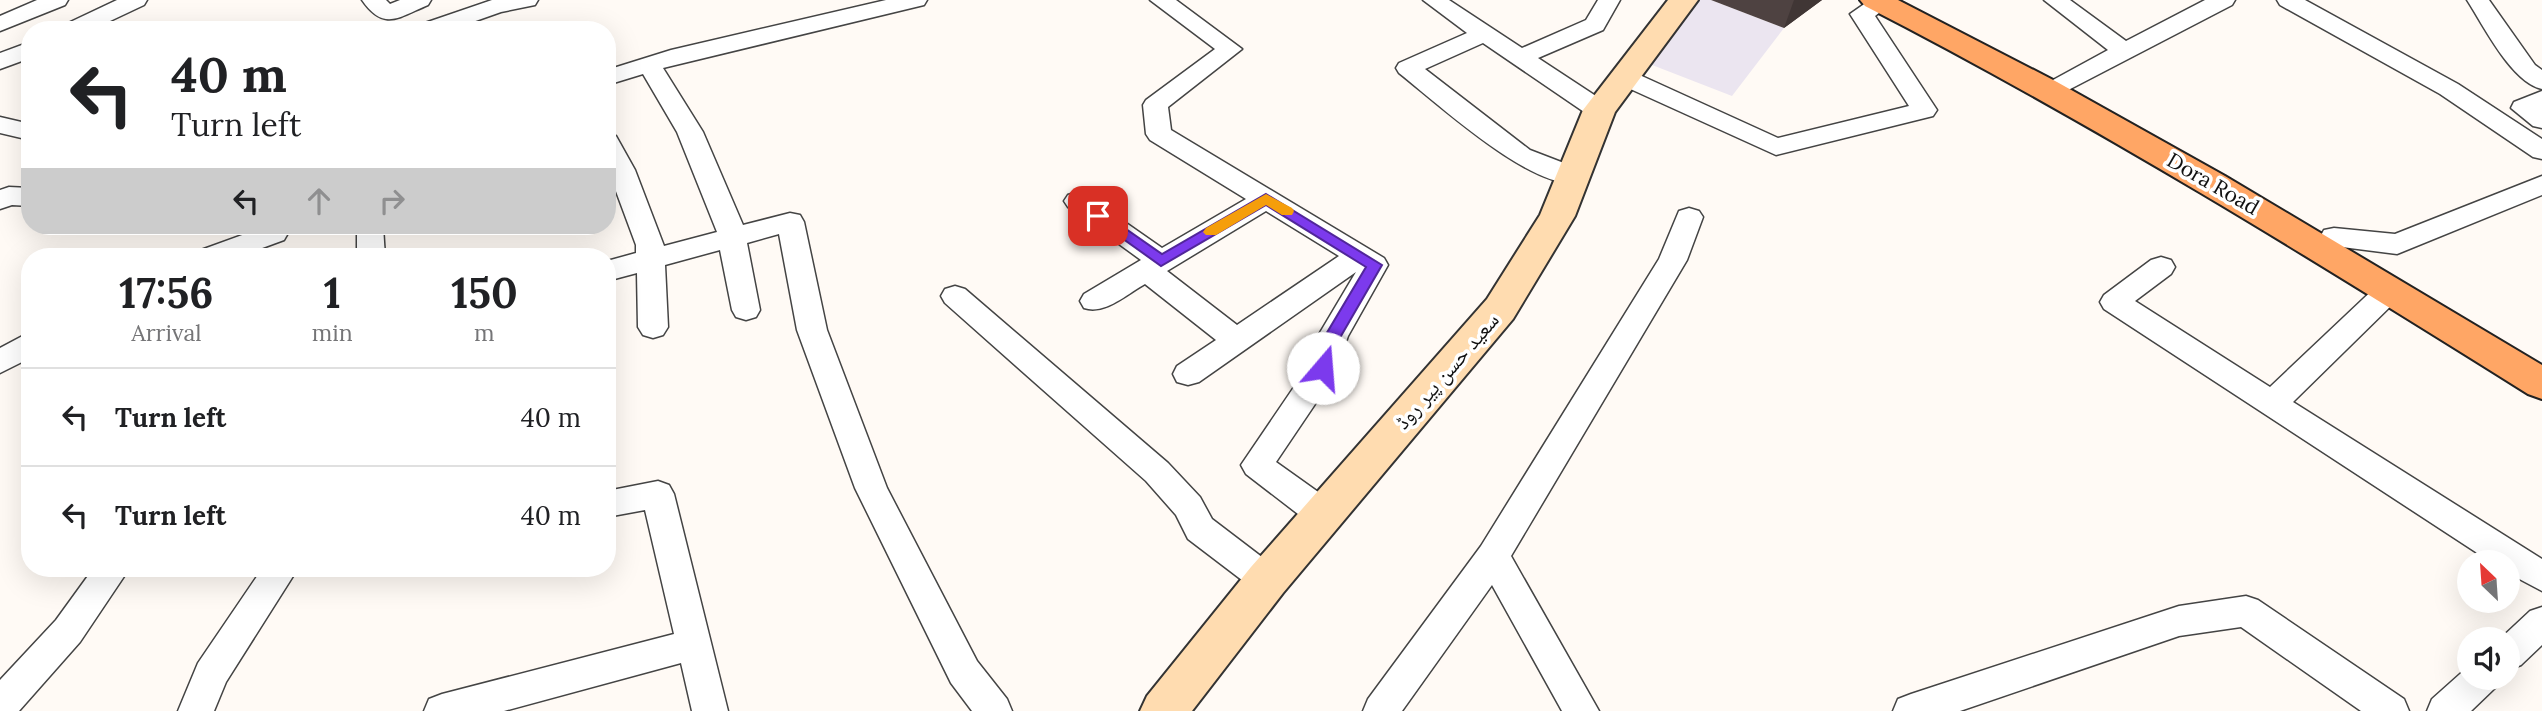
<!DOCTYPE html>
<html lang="en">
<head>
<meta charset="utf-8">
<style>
  body { margin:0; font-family:Lora,"Noto Naskh Arabic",serif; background:#f2f2f2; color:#202124; height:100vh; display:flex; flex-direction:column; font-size:26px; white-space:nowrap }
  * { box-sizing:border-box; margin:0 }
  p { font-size:23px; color:#757577 }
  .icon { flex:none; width:38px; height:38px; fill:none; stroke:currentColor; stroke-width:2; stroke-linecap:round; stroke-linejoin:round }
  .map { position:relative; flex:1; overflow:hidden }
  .drawer { position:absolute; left:21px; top:248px; width:595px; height:329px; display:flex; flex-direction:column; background:#fff; border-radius:28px; box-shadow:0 7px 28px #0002 }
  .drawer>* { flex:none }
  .hud { position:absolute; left:21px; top:21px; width:595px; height:214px; border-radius:28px; box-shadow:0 7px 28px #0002; background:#fff; color:#202124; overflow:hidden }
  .needle { width:46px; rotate:335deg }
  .buttons { position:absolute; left:2457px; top:550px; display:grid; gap:14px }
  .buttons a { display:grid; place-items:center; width:63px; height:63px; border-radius:50%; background:#fff; box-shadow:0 7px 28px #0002; font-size:35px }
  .pin { position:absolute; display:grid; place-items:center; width:60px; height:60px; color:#fff; margin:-30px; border-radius:14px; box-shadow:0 4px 10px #0006 }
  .me { position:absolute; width:77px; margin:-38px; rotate:18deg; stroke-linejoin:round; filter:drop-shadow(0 0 5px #0008) }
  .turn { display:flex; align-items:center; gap:24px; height:147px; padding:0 35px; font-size:32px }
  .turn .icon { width:91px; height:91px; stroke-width:2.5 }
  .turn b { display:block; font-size:49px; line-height:60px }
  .lanes { display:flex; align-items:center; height:66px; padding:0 35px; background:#0003; justify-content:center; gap:35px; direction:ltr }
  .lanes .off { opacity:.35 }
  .eta { display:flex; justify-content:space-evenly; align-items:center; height:119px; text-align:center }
  .eta b { font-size:42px; font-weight:700; line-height:49px }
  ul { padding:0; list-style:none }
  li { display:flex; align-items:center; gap:21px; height:98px; padding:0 35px; border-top:2px solid #e0e0e0 }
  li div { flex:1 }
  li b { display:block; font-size:26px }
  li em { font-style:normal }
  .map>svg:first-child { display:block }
</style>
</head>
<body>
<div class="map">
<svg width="2542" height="711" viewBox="0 0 2542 711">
  <rect width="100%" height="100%" fill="#fffaf5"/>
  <path fill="#ebe5f0" d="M 1685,0 L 1711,0 L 1784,28 L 1732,96 L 1647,63 Z"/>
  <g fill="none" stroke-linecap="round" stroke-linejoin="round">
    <g stroke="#444" stroke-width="3">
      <g id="street">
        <path d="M 37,0 L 68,0 L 65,5 L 0,31 L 0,16 Z"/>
        <path d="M 117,0 L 147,0 L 144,5 L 91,30 L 60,30 L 64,25 Z"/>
        <path d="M 362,0 L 386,0 L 390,4 L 400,0 L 431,0 L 428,5 C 399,17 384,32 362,0 Z"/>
        <path d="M 492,0 L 538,0 L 535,5 L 501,12 L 450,30 L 415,30 L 419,25 Z"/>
        <path d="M 886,0 L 927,0 L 924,5 L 663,68 L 703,132 L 743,225 L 790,213 L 800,215 L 804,222 L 827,330 L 887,488 L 977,661 L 1007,699 L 1012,711 L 972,711 L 951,683 L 855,488 L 797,330 L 779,234 L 747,243 L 760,310 L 756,317 L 746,320 L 736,317 L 732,310 L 720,250 L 665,265 L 668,327 L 663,335 L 653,338 L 643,335 L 638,327 L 637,273 L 607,281 L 607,261 L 636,253 L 636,245 L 607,167 L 607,134 L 616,136 L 635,170 L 664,246 L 717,232 L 677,132 L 643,74 L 607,85 L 607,70 L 671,50 Z"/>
        <path d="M 1150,0 L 1176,0 L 1242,49 L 1168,107 L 1171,130 L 1384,258 L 1388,265 L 1348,336 L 1334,376 L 1276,462 L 1335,504 L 1339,514 L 1335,524 L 1323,527 L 1311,524 L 1246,474 L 1241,465 L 1309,365 L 1318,336 L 1356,272 L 1199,382 L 1188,385 L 1177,382 L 1173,374 L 1177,366 L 1216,340 L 1145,284 C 1127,294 1105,315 1084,308 L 1080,301 L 1084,294 L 1141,260 L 1068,207 L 1064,201 L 1068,195 L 1077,192 L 1086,195 L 1162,248 L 1246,199 L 1150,140 L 1146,134 L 1143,105 L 1146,100 L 1215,49 ZM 1266,211 L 1339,256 L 1237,325 L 1167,271 Z"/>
        <path d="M 1423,0 L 1449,0 L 1522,48 L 1586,20 L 1598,0 L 1620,0 L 1603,30 L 1538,58 L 1608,104 L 1612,110 L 1608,116 L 1599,118 L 1590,116 L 1483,43 L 1425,69 L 1530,150 L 1582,170 L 1586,176 L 1582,182 C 1536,195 1436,102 1399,73 L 1396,68 L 1399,63 L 1467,33 Z"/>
        <path d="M 1870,0 L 1890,0 L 1892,3 L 1875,16 L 1937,110 L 1933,116 L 1776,155 L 1615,82 L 1612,77 L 1615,72 L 1624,70 L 1633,72 L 1778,138 L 1909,106 L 1850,14 Z"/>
        <path d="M 2044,0 L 2070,0 L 2126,41 L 2205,0 L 2235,0 L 2232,5 L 2051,99 L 2042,96 L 2039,91 L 2042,86 L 2108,50 Z"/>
        <path d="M 2277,0 L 2305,0 L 2458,84 L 2542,139 L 2542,159 L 2533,157 L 2440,94 L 2280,5 Z"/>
        <path d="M 2467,0 L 2489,0 L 2535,65 L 2542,70 L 2542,89 C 2511,82 2484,26 2467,0 Z"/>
        <path d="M 30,42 L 30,58 L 0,69 L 0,53 Z"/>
        <path d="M 2542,91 L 2542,128 L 2533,126 L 2511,108 L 2514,102 Z"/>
        <path d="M 0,117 L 30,124 L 30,140 L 0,133 Z"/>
        <path d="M 2542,176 L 2542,195 L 2397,254 L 2334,246 L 2324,244 L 2320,237 L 2324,230 L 2334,228 L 2395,234 Z"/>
        <path d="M 9,187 L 30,188 L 30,206 L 12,205 L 0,209 L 0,190 Z"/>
        <path d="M 1689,208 L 1699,211 L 1703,217 L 1687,260 L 1511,556 L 1599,711 L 1562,711 L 1492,585 L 1402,711 L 1363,711 L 1368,699 L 1481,546 L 1659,259 L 1679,211 Z"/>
        <path d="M 267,226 L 284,226 L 288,233 L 284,240 L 238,257 L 197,257 L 201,250 Z"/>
        <path d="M 357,226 L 383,226 L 385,257 L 357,257 Z"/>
        <path d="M 2161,257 L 2171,260 L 2175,267 L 2171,274 L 2135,301 L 2270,387 L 2380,283 L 2390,280 L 2400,283 L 2404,290 L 2400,297 L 2293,402 L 2542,559 L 2542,591 L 2508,573 L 2508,562 L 2491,562 L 2104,309 L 2100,302 L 2104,295 L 2151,260 Z"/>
        <path d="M 955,286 L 965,289 L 1168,463 L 1200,497 L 1212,519 L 1279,570 L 1284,580 L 1279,590 L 1267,594 L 1255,590 L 1188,539 L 1176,515 L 1146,481 L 945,303 L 941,296 L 945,289 Z"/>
        <path d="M 30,332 L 30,358 L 0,373 L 0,348 Z"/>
        <path d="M 658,481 L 669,485 L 674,494 L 728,711 L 692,711 L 681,663 L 504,711 L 424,711 L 429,699 L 442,694 L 674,634 L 645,510 L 607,517 L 607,491 Z"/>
        <path d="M 93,569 L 129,569 L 80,642 L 19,711 L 0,711 L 0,680 L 56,620 Z"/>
        <path d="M 262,569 L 293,569 L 295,573 L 226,682 L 214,711 L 178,711 L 198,663 Z"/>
        <path d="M 2246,596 L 2258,600 L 2404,699 L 2409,711 L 2361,711 L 2241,627 L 2179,636 L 1960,711 L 1893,711 L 1898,699 L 1911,694 L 2179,606 Z"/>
        <path d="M 2542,607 L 2542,645 L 2521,665 L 2508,670 L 2508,639 L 2500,639 L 2530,611 Z"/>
        <path d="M 2469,666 L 2469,677 L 2500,677 L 2495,688 L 2471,711 L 2427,711 L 2432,699 Z"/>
      </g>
    </g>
    <g stroke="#333" stroke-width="4">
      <path id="secondary" d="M 1668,0 L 1698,0 L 1615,112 L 1575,216 L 1513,319 L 1283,593 L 1192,711 L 1140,711 L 1147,696 L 1251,567 L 1487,299 L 1540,215 L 1583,110 Z"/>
    </g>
    <g stroke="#222" stroke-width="4">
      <path id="primary" d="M 1860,0 L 1898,0 L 2057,82 L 2225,176 L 2542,365 L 2542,399 L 2528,394 C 2311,258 2093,123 1865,6 Z"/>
    </g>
    <use href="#street" fill="#fff" fill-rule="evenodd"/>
    <use href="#secondary" fill="#ffdcb0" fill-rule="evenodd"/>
    <use href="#primary" fill="#ffa665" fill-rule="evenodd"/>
  </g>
  <path fill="#4e4241" d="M 1711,0 L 1822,0 L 1784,28 Z"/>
  <path fill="#403635" d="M 1794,0 L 1822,0 L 1784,28 Z"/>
  <path fill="#7c3aed" stroke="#51269a" stroke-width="2" d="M 1266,194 L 1382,265 L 1341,336 L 1328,372 L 1317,372 L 1315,368 L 1325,336 L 1366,267 L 1266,205 L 1161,266 L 1091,216 L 1093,213 L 1103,213 L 1162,254 Z"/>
  <path fill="#f59e0b" d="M 1266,194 L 1292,208 L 1294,211 L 1292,215 L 1282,215 L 1266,205 L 1216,235 L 1206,235 L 1203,232 L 1206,228 Z"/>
  <g text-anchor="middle" stroke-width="7" stroke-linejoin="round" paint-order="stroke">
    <g font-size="21" fill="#111" stroke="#fff">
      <text transform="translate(2213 184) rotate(30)" y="7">Dora Road</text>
      <text transform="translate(1447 371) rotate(-49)" y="7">سعید حسن پیر روڈ</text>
    </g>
  </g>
</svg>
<div class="buttons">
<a><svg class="needle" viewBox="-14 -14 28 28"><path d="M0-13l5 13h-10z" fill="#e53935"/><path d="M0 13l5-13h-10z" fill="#757577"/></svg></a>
<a><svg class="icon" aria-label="sound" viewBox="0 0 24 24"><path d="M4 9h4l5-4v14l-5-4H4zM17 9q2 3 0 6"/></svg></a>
</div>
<div class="pin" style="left:1098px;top:216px;background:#d93025"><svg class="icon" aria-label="arrive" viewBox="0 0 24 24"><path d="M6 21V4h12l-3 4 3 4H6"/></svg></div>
<svg class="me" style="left:1323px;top:368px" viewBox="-20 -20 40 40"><circle r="19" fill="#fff"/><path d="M0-13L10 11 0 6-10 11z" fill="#7c3aed"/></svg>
<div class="hud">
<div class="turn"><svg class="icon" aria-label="left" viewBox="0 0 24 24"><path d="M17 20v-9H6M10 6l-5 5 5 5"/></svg><div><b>40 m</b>Turn left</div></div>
<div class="lanes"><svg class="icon" aria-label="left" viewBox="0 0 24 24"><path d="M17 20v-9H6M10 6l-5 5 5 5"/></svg><svg class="icon off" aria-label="ahead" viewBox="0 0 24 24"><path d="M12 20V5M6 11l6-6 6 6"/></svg><svg class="icon off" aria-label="right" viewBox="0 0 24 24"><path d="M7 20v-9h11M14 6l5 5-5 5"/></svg></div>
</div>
<section class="drawer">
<div class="eta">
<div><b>17:56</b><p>Arrival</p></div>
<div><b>1</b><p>min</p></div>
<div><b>150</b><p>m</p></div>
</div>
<ul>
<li><svg class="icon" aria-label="left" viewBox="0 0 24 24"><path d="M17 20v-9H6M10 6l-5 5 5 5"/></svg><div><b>Turn left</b></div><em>40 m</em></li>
<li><svg class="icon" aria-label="left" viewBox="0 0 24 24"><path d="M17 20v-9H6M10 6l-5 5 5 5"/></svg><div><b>Turn left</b></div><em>40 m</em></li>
</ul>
</section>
</div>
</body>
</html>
